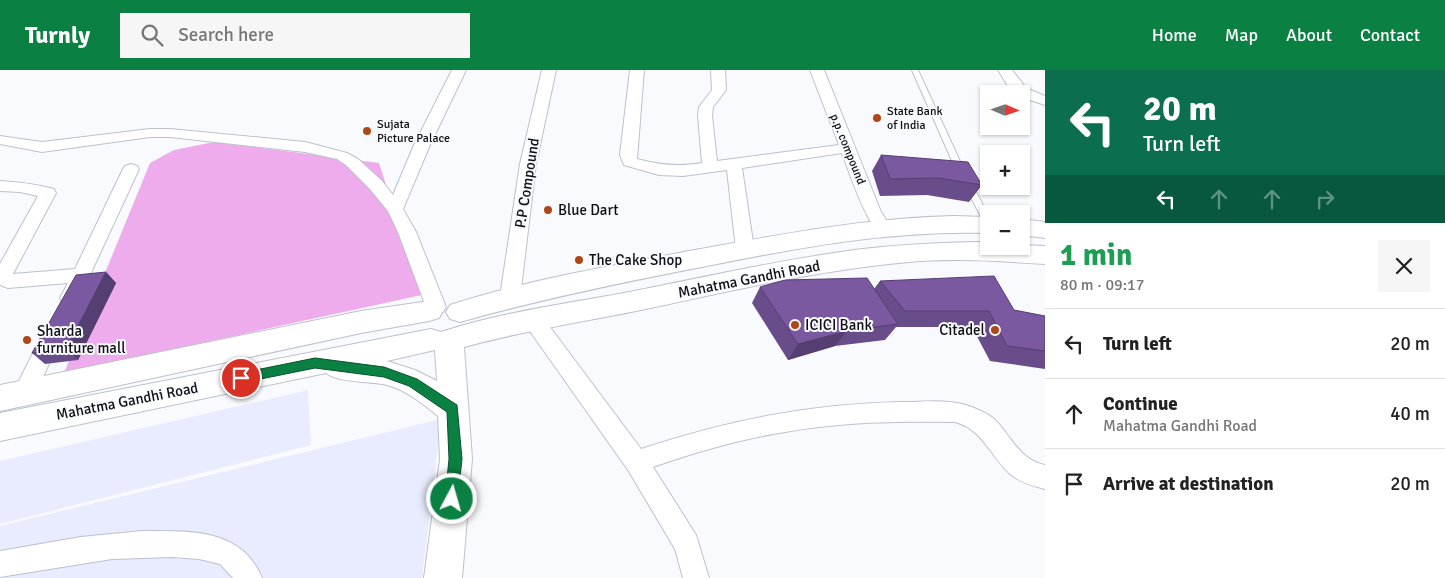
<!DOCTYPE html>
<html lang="en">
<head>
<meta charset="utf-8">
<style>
  body { margin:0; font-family:Signika,sans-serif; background:#f6f6f6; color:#222; height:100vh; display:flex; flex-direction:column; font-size:19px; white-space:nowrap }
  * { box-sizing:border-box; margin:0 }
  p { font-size:16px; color:#767676 }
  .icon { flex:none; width:28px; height:28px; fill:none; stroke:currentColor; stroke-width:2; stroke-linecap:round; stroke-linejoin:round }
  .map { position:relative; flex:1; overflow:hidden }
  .drawer { display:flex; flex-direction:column; background:#fff; width:400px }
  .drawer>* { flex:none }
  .banner { background:#0b6e4f; color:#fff; overflow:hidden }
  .needle { width:32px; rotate:92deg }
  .tools { position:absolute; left:980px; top:15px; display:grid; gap:10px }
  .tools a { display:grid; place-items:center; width:50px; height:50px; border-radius:0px; background:#fff; box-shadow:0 1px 4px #0004; font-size:25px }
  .pin { position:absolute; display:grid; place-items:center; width:42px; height:42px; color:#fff; margin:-21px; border:2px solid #fff; border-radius:50%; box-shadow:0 1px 5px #0007 }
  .me { position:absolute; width:55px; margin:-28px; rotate:6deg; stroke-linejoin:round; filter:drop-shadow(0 0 4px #0008) }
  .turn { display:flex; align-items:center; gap:18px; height:105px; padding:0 15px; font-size:22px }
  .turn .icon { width:65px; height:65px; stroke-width:2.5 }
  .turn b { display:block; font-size:35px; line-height:42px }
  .lanes { display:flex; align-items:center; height:48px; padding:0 15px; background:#0003; justify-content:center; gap:25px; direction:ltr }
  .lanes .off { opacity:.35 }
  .round { display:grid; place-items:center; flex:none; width:52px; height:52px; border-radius:0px; background:#f6f6f6 }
  .head { display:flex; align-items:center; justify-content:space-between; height:85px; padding:0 15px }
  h1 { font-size:30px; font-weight:700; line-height:38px; color:#1e9e55 }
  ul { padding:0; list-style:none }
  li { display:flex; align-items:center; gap:15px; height:70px; padding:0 15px; border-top:1px solid #e0e0e0 }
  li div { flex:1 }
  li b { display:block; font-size:19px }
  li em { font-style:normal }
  header { display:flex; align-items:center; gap:30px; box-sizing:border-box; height:70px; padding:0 25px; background:#0b8043; color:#fff }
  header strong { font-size:24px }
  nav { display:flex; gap:28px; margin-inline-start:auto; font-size:18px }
  .search { width:350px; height:45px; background:#f6f6f6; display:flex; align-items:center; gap:12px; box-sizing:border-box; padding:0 18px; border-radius:0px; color:#767676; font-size:19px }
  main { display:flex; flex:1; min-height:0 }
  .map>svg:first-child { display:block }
</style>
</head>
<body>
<header>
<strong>Turnly</strong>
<div class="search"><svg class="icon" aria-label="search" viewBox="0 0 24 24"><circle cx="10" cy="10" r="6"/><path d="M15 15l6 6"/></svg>Search here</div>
<nav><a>Home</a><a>Map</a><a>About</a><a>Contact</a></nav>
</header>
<main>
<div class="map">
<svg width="1045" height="508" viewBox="0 0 1045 508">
  <rect width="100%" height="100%" fill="#f9fafd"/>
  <g fill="#e9ecfe">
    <path d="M 308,320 L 311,375 L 0,454 L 0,391 Z"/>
    <path d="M 441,349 L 422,508 L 0,508 L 0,456 Z"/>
  </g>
  <path fill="#efacec" d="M 214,72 L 379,93 L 422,225 L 64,303 L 150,93 L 174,80 Z"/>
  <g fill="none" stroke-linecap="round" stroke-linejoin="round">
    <g stroke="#bdc0ce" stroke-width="2">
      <path id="lane" d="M 912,0 L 918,0 L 964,100 L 989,146 L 989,157 L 985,154 L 956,100 Z"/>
    </g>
    <g stroke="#bdc0ce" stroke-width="2">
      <g id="street">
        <path d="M 452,0 L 466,0 L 430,75 L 403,139 L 416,162 L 446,237 L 443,242 L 436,245 L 429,242 L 426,237 L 398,162 L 388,141 L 370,119 L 346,95 L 337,89 L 305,82 L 170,67 L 150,67 L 42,82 L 0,74 L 0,66 L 42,72 L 150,59 L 170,59 L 305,72 L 347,83 L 358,89 L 382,111 L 393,125 L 414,75 Z"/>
        <path d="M 542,0 L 556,0 L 536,94 L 520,227 L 517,232 L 510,234 L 503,232 L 500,227 L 520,94 Z"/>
        <path d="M 630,0 L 644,0 L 637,89 C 659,95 679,97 702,93 L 698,46 L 699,37 L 712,20 L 711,0 L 725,0 L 726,20 L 713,37 L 712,46 L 717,91 L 839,75 L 810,0 L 824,0 L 881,142 L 891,157 L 888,161 L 882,163 L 876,161 C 861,137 852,110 842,83 L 742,98 L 754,179 L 751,183 L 745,185 L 739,183 L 736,179 L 727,100 L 683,106 L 659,105 L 624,95 L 620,85 Z"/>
        <path d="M 998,0 L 1012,0 L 1026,18 L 1045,26 L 1045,35 L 1021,27 L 1021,24 L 1016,24 L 1008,16 Z"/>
        <path d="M 131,94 L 137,96 L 139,99 L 77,233 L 70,235 L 63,233 L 60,228 L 68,213 L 8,218 L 0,215 L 0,194 L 38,126 L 20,122 L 0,121 L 0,111 C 18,112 36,114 54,119 L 56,123 L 13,204 L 75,199 L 123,99 L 125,96 Z"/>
        <path d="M 534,243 L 541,245 L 641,379 C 728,350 810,334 901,332 C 922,332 946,329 966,335 C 975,338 985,342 993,348 C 1011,365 1019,390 1045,395 L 1045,419 C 1032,416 1019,412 1009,403 C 990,385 982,359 955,352 C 898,351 841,352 785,362 C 740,369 696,382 653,397 L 696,465 L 709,508 L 683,508 L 675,479 L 628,400 L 527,257 L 524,251 L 527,245 Z"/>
        <path d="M 52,257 L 59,259 L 62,265 L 33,329 L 25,331 L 17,329 L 14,322 L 17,315 L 45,259 Z"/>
        <path d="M 142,461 C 189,461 242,458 262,508 L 233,508 L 220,494 L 199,489 L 172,487 L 112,489 L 0,507 L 0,481 L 81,467 Z"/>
      </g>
    </g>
    <g stroke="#bdc0ce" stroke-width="2">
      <g id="secondary">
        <path d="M 954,146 L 989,147 L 989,163 C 893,160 801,177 707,196 C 624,212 541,229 460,252 L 450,249 L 446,242 L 450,235 C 526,210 606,197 684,182 C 773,166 862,148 954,146 Z"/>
        <path d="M 1021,149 L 1045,152 L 1045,168 L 1021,165 Z"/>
        <path d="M 977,172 L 989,173 L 989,176 L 1021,176 L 1021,175 L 1045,176 L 1045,194 C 1000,191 955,188 909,192 C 818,200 730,221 641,240 C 582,252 522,261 464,277 L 472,389 L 462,508 L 424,508 L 440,389 L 438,346 C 423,334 406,320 387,315 C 370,311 339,313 326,303 L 0,371 L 0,343 L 431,259 L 441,262 C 501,242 566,234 629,222 C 700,208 770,192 841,182 C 886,175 932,173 977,172 ZM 435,280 L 437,311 L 415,300 L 387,291 Z"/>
        <path d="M 429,231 L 439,234 L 443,241 L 439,248 L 429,251 L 361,263 L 0,341 L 0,315 L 361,241 Z"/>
      </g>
    </g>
    <use href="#lane" fill="#fff" fill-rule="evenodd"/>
    <use href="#street" fill="#fff" fill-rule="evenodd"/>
    <use href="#secondary" fill="#fff" fill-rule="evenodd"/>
  </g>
  <g fill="#694d8a">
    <path d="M 881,85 L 982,115 L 969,132 L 927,125 L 880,126 L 872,101 Z"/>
    <path d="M 106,202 L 116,213 L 78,290 L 45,294 L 32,283 Z"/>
    <path d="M 880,211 L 1014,240 L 1045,246 L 1045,299 L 990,291 L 972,257 L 896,257 L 885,270 L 835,276 L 788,290 L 752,233 L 760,217 L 874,219 Z"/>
  </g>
  <g fill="#553e71">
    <path d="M 106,202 L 116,213 L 78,290 L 66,279 Z"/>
    <path d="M 847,261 L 835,276 L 788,290 L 798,274 Z"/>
  </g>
  <g fill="#7a59a1" stroke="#553e71">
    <path d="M 881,85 L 968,92 L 982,115 L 938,108 L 890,109 Z"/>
    <path d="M 106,202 L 66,279 L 32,283 L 76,205 Z"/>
    <path d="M 994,206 L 1014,240 L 1045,246 L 1045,281 L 1007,276 L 989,241 L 905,241 L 880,211 Z"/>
    <path d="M 867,208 L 898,254 L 847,261 L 798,274 L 760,217 L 785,210 Z"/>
  </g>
  <path fill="#0b8043" stroke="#07532c" d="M 315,288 L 384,297 L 417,309 L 457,335 L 462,389 L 457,434 L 452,436 L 447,434 L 445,429 L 449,389 L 447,342 L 409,316 L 384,307 L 315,298 L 241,313 L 237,311 L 235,308 L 237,304 L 241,303 Z"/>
  <g fill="#ad4818" stroke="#f9fafd" stroke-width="2">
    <circle cx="877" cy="48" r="5"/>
    <circle cx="367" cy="61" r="5"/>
    <circle cx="548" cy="140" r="5"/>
    <circle cx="579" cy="190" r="5"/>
    <circle cx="795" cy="255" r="5"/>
    <circle cx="995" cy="260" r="5"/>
    <circle cx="27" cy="270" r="5"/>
  </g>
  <g text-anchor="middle" stroke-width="4" stroke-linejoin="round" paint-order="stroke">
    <g font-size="12" fill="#0e0f14" stroke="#f9fafd" text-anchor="start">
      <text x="887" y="45">State Bank<tspan x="887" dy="14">of India</tspan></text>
      <text x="377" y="58">Sujata<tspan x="377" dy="14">Picture Palace</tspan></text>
    </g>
    <g font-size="12" fill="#0e0f14" stroke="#f9fafd">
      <text transform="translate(848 79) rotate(68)" y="4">p.p. compound</text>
    </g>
    <g font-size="15" fill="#0e0f14" stroke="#f9fafd">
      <text transform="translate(527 113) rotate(-81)" y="5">P.P Compound</text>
      <text transform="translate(749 209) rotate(-11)" y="5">Mahatma Gandhi Road</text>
      <text transform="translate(127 331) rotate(-11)" y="5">Mahatma Gandhi Road</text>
    </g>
    <g font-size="15" fill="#0e0f14" stroke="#f9fafd" text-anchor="start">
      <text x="558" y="145">Blue Dart</text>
      <text x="589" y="195">The Cake Shop</text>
      <text x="805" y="260">ICICI Bank</text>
      <text x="985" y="265" text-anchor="end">Citadel</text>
      <text x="37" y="266">Sharda<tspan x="37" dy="17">furniture mall</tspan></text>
    </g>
  </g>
</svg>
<div class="tools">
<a><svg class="needle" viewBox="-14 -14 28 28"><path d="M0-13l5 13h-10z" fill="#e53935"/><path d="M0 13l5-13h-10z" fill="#767676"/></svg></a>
<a>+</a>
<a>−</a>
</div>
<div class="pin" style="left:241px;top:308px;background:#d93025"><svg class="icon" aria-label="arrive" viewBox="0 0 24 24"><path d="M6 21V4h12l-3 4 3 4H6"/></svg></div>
<svg class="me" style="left:452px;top:429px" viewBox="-20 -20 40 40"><circle r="17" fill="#0b8043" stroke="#fff" stroke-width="3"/><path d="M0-11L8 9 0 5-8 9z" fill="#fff"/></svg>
</div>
<section class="drawer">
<div class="banner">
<div class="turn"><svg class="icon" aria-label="left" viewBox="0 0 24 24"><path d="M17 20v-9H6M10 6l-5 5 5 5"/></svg><div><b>20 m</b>Turn left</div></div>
<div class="lanes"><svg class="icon" aria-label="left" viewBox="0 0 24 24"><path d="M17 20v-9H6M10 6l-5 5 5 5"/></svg><svg class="icon off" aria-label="ahead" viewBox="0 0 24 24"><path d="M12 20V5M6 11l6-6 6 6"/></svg><svg class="icon off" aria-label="ahead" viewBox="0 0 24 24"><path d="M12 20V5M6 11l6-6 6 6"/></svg><svg class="icon off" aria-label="right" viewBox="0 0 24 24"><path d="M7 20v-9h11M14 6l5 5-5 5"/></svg></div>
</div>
<div class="head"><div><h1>1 min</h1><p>80 m · 09:17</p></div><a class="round"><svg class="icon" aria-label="close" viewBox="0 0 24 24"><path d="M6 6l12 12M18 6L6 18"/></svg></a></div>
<ul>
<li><svg class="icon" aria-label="left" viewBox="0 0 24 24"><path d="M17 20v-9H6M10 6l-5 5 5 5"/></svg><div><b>Turn left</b></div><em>20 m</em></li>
<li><svg class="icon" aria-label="ahead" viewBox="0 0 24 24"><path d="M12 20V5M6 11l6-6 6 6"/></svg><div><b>Continue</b><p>Mahatma Gandhi Road</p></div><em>40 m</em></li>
<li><svg class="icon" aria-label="arrive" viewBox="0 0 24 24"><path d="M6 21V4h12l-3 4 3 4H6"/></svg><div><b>Arrive at destination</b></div><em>20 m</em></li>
</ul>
</section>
</main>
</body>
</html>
